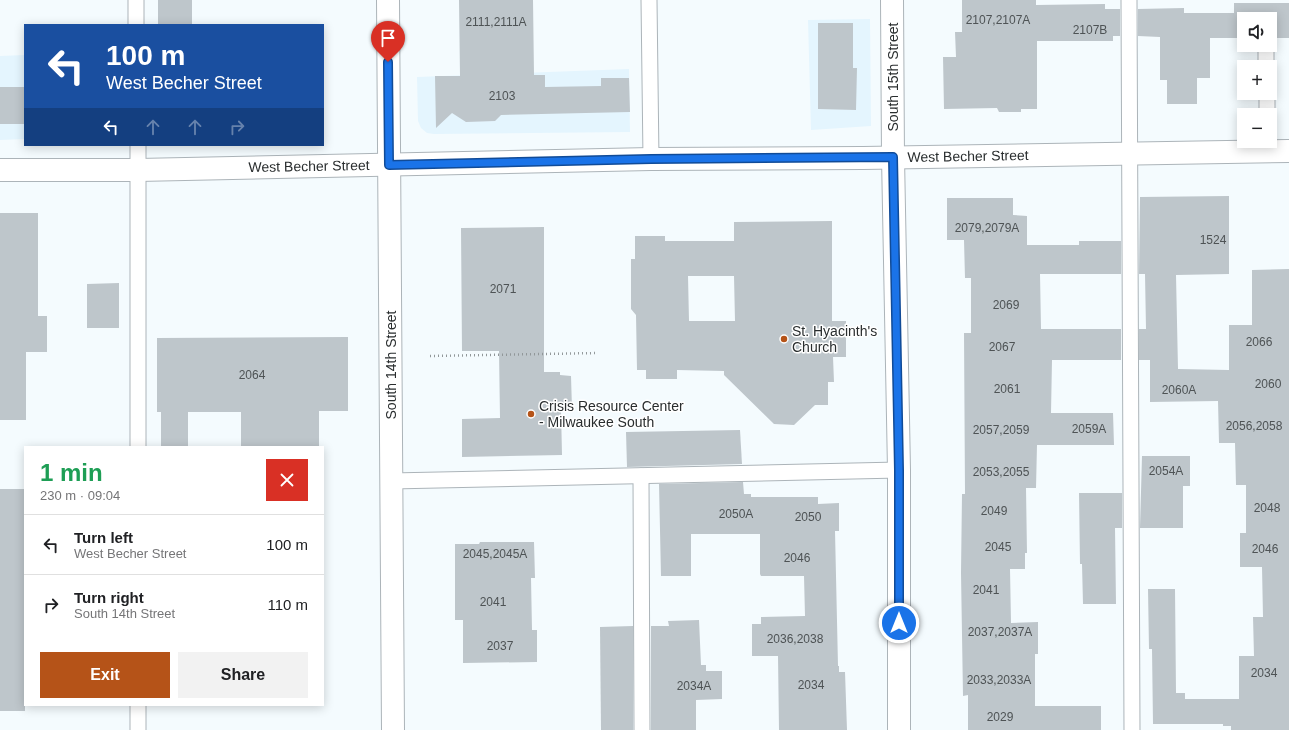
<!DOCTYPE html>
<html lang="en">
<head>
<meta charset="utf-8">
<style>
  body { margin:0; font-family:Arial,sans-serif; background:#f2f2f2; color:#202124; height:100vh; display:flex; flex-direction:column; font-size:15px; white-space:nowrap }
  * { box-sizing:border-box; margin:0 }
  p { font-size:13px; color:#757577 }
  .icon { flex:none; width:22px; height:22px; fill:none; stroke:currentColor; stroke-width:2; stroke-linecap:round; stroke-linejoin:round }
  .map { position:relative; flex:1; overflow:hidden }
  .panel { position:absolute; left:24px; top:446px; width:300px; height:260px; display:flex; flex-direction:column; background:#fff; border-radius:0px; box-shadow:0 2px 10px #0003 }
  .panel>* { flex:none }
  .banner { position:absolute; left:24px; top:24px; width:300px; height:122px; border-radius:0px; box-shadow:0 2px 10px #0003; background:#1a4fa0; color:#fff; overflow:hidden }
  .tools { position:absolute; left:1237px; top:12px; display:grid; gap:8px }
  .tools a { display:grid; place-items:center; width:40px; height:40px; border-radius:0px; background:#fff; box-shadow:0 2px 10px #0003; font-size:20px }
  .pin { position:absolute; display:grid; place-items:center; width:34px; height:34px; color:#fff; margin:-41px -17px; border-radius:50% 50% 50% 0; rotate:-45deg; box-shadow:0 0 4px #0007 }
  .pin .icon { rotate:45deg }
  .me { position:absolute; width:44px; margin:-22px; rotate:0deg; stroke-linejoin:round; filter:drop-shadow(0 0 3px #0008) }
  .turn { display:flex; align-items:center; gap:14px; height:84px; padding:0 16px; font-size:18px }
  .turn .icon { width:52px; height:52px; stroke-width:2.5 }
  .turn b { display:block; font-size:28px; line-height:34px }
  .lanes { display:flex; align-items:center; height:38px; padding:0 16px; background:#0003; justify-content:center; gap:20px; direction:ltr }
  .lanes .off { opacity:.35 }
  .round { display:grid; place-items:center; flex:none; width:42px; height:42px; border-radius:0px; background:#f2f2f2 }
  .summary { display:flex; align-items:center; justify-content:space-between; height:68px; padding:0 16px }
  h1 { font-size:24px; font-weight:700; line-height:30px; color:#1e9e55 }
  .action { display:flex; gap:8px; margin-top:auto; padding:8px 16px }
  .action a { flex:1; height:46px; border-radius:0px; background:#b55318; color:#fff; font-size:16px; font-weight:700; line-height:46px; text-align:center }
  .action a+a { background:#f2f2f2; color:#202124 }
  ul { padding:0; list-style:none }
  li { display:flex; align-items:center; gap:12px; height:60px; padding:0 16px; border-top:1px solid #e0e0e0 }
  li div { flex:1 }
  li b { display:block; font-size:15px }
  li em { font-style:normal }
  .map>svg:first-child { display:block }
</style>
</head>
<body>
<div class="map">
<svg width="1289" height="730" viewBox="0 0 1289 730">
  <rect width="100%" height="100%" fill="#f4fbfe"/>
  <g fill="#e4f5fe">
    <path d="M 870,19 L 871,126 L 811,130 L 808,20 Z"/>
    <path d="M 25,55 L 25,139 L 0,140 L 0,56 Z"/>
    <path d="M 629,69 L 630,132 L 434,134 L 427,133 L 421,128 L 418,121 L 417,77 Z"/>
  </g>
  <g fill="#bec6cb" fill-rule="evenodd">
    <rect x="158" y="0" width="34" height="25"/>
    <path d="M 459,0 L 533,0 L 534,75 L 545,75 L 545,87 L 601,86 L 601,78 L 629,78 L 630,112 L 501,115 L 495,121 L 466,122 L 452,113 L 436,128 L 435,76 L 460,76 Z"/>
    <path d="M 962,0 L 1036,0 L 1036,5 L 1105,4 L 1105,9 L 1120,9 L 1120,36 L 1113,36 L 1113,41 L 1037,41 L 1037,109 L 1021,109 L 1021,112 L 999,112 L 997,108 L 944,109 L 943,57 L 956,57 L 955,32 L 962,32 Z"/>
    <path d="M 1234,3 L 1289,3 L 1289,38 L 1270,38 L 1270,19 L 1244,19 L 1244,38 L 1210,38 L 1210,78 L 1197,78 L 1197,104 L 1167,104 L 1167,80 L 1160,80 L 1160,37 L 1138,36 L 1138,9 L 1184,8 L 1184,13 L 1234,13 Z"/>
    <path d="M 818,23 L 853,23 L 853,68 L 857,68 L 856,110 L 818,109 Z"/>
    <rect x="0" y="87" width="25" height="37"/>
    <path d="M 1229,196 L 1229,274 L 1176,275 L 1178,369 L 1229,370 L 1229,325 L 1252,325 L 1252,270 L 1289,269 L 1289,730 L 1231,730 L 1231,726 L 1223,726 L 1223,724 L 1153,724 L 1152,649 L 1149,649 L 1148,589 L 1175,589 L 1176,693 L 1185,693 L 1185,699 L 1239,699 L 1239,656 L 1254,656 L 1253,617 L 1263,617 L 1262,567 L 1240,567 L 1240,533 L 1246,533 L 1246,485 L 1236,485 L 1235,443 L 1219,443 L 1218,401 L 1150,402 L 1150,360 L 1139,360 L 1139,329 L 1146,329 L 1145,274 L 1139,274 L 1140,197 Z"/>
    <path d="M 947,198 L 1013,198 L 1013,215 L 1027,216 L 1027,245 L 1079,245 L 1079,241 L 1121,241 L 1121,274 L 1040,274 L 1041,329 L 1121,329 L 1121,360 L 1052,360 L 1051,413 L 1113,413 L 1114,445 L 1037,445 L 1036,488 L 1026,488 L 1027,553 L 1025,553 L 1025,569 L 1010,569 L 1011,623 L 1038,622 L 1038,654 L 1035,654 L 1035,706 L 1101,706 L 1101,730 L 968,730 L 968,695 L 963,696 L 961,573 L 962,494 L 965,494 L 964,333 L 971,333 L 971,278 L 965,278 L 964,240 L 947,240 Z"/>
    <path d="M 0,213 L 38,213 L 38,316 L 47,316 L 47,352 L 26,352 L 26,420 L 0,420 Z"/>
    <path d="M 832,221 L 832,321 L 846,321 L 846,357 L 833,357 L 834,382 L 828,382 L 828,405 L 815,405 L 794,425 L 774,424 L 724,375 L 724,371 L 677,370 L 677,379 L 646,379 L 646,370 L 637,370 L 636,315 L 631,309 L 631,259 L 635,259 L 635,236 L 665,236 L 665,241 L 734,241 L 734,222 ZM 688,276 L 734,276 L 735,321 L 689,321 Z"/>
    <path d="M 544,227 L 544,372 L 560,372 L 560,375 L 571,376 L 572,409 L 561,410 L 562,455 L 462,457 L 462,419 L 500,418 L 499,351 L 462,351 L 461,228 Z"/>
    <path d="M 119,283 L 119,328 L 87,328 L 87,284 Z"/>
    <path d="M 348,337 L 348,411 L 319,411 L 319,447 L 241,447 L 241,412 L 188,412 L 188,447 L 161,447 L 161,412 L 157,412 L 157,338 Z"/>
    <path d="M 740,430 L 742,464 L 627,467 L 626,432 Z"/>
    <path d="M 1142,456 L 1190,456 L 1190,486 L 1183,486 L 1183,528 L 1140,528 Z"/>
    <path d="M 743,482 L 744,494 L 751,494 L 751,497 L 818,497 L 818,504 L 839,503 L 839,531 L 835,531 L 838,666 L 839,666 L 839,672 L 845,672 L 847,730 L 779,730 L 778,656 L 752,656 L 752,624 L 761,624 L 761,617 L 805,616 L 804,576 L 761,576 L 760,574 L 760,534 L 691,534 L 691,576 L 661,576 L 659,484 Z"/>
    <rect x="0" y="489" width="25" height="222"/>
    <path d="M 1079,493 L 1122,493 L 1122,528 L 1115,528 L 1116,604 L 1083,604 L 1082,564 L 1080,564 Z"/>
    <path d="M 480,542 L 534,542 L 535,578 L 531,578 L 532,630 L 537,630 L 537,662 L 463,663 L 463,620 L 455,620 L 455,544 L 479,544 Z"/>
    <path d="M 699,620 L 701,665 L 706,665 L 706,671 L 722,671 L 722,699 L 696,700 L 696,730 L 651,730 L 651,626 L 669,626 L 668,621 Z"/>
    <path d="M 633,626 L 633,730 L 601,730 L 600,627 Z"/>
  </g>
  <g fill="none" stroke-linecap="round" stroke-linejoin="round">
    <g stroke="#acb4b9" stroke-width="17">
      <g id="lane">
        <path d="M 136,0 L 136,25"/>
        <path d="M 649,0 L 651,159"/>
        <path d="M 1129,0 L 1132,730"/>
        <path d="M 1266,49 L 1266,67"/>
        <path d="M 1267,93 L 1267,115"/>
        <path d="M 138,145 L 138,447"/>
        <path d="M 641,476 L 642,730"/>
        <path d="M 391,481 L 899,470"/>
        <path d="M 138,730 L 138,705"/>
      </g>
    </g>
    <g stroke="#acb4b9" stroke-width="24">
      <g id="street">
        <path d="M 388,0 L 393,730"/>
        <path d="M 892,0 L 893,157 L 899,470 L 899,730"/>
      </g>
    </g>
    <g stroke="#acb4b9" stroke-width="24">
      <path id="secondary" d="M 0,170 L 138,170 L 651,159 L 863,158 L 1289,151"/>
    </g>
    <path stroke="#919799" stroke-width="2.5" stroke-dasharray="1 3" stroke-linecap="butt" d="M 430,356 L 598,353"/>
    <use href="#lane" stroke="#fff" stroke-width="15"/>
    <use href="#street" stroke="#fff" stroke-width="22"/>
    <use href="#secondary" stroke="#fff" stroke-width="22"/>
  </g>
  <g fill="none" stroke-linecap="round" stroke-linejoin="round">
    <g stroke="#114b97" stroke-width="10">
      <path id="route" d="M 388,62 L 389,165 L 651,159 L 893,157 L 899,470 L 899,623"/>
    </g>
    <use href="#route" stroke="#1a73e8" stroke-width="7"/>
  </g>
  <g fill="#b55318" stroke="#fff" stroke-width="1.5">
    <circle cx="784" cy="339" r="4"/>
    <circle cx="531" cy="414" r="4"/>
  </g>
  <g text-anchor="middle" stroke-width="3" stroke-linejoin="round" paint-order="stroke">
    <g font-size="12" fill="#4e5355">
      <text x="998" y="24">2107,2107A</text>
      <text x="496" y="26">2111,2111A</text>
      <text x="1090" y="34">2107B</text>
      <text x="502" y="100">2103</text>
      <text x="987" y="232">2079,2079A</text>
      <text x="1213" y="244">1524</text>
      <text x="503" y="293">2071</text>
      <text x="1006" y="309">2069</text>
      <text x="1259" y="346">2066</text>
      <text x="1002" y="351">2067</text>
      <text x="252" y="379">2064</text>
      <text x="1268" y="388">2060</text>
      <text x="1007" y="393">2061</text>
      <text x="1179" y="394">2060A</text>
      <text x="1254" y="430">2056,2058</text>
      <text x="1089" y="433">2059A</text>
      <text x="1001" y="434">2057,2059</text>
      <text x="1166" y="475">2054A</text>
      <text x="1001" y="476">2053,2055</text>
      <text x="1267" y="512">2048</text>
      <text x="994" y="515">2049</text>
      <text x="736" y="518">2050A</text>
      <text x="808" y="521">2050</text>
      <text x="998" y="551">2045</text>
      <text x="1265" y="553">2046</text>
      <text x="495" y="558">2045,2045A</text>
      <text x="797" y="562">2046</text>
      <text x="986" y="594">2041</text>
      <text x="493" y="606">2041</text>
      <text x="1000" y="636">2037,2037A</text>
      <text x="795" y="643">2036,2038</text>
      <text x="500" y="650">2037</text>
      <text x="1264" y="677">2034</text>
      <text x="999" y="684">2033,2033A</text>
      <text x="811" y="689">2034</text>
      <text x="694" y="690">2034A</text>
      <text x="1000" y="721">2029</text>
    </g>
    <g font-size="14" fill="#292d2e" stroke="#fff">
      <text transform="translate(893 77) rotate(-90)" y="5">South 15th Street</text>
      <text transform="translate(968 156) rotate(-1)" y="5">West Becher Street</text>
      <text transform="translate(309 166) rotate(-1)" y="5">West Becher Street</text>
      <text transform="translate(391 365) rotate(-90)" y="5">South 14th Street</text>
    </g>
    <g font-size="14" fill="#292d2e" stroke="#fff" text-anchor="start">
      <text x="792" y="336">St. Hyacinth's<tspan x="792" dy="16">Church</tspan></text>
      <text x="539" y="411">Crisis Resource Center<tspan x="539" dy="16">- Milwaukee South</tspan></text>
    </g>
  </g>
</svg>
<div class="tools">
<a><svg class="icon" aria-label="sound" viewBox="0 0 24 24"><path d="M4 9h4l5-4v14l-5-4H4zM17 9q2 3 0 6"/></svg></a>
<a>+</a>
<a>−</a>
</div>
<div class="pin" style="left:388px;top:62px;background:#d93025"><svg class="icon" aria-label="arrive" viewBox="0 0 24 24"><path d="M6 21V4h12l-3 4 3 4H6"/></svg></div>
<svg class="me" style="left:899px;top:623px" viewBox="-20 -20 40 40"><circle r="17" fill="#1a73e8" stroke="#fff" stroke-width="3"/><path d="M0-11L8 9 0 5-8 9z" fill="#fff"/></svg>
<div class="banner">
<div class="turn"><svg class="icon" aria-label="left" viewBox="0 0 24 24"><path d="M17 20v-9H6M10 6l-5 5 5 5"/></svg><div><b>100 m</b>West Becher Street</div></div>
<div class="lanes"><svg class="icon" aria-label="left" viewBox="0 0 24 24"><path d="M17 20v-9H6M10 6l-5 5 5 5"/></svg><svg class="icon off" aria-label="ahead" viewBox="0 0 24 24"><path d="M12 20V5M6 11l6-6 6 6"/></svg><svg class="icon off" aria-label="ahead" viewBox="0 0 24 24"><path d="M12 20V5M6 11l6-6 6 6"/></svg><svg class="icon off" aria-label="right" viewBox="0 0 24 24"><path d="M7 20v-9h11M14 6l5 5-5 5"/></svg></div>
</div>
<section class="panel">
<div class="summary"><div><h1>1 min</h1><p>230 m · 09:04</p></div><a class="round" style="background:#d93025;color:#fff"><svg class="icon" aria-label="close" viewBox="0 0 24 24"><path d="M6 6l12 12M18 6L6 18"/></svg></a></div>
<ul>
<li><svg class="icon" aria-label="left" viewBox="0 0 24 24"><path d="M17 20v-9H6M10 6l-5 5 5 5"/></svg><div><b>Turn left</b><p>West Becher Street</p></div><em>100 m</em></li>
<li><svg class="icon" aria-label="right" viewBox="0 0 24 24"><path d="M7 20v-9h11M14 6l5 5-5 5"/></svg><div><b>Turn right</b><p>South 14th Street</p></div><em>110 m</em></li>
</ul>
<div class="action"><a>Exit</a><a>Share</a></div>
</section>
</div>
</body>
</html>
